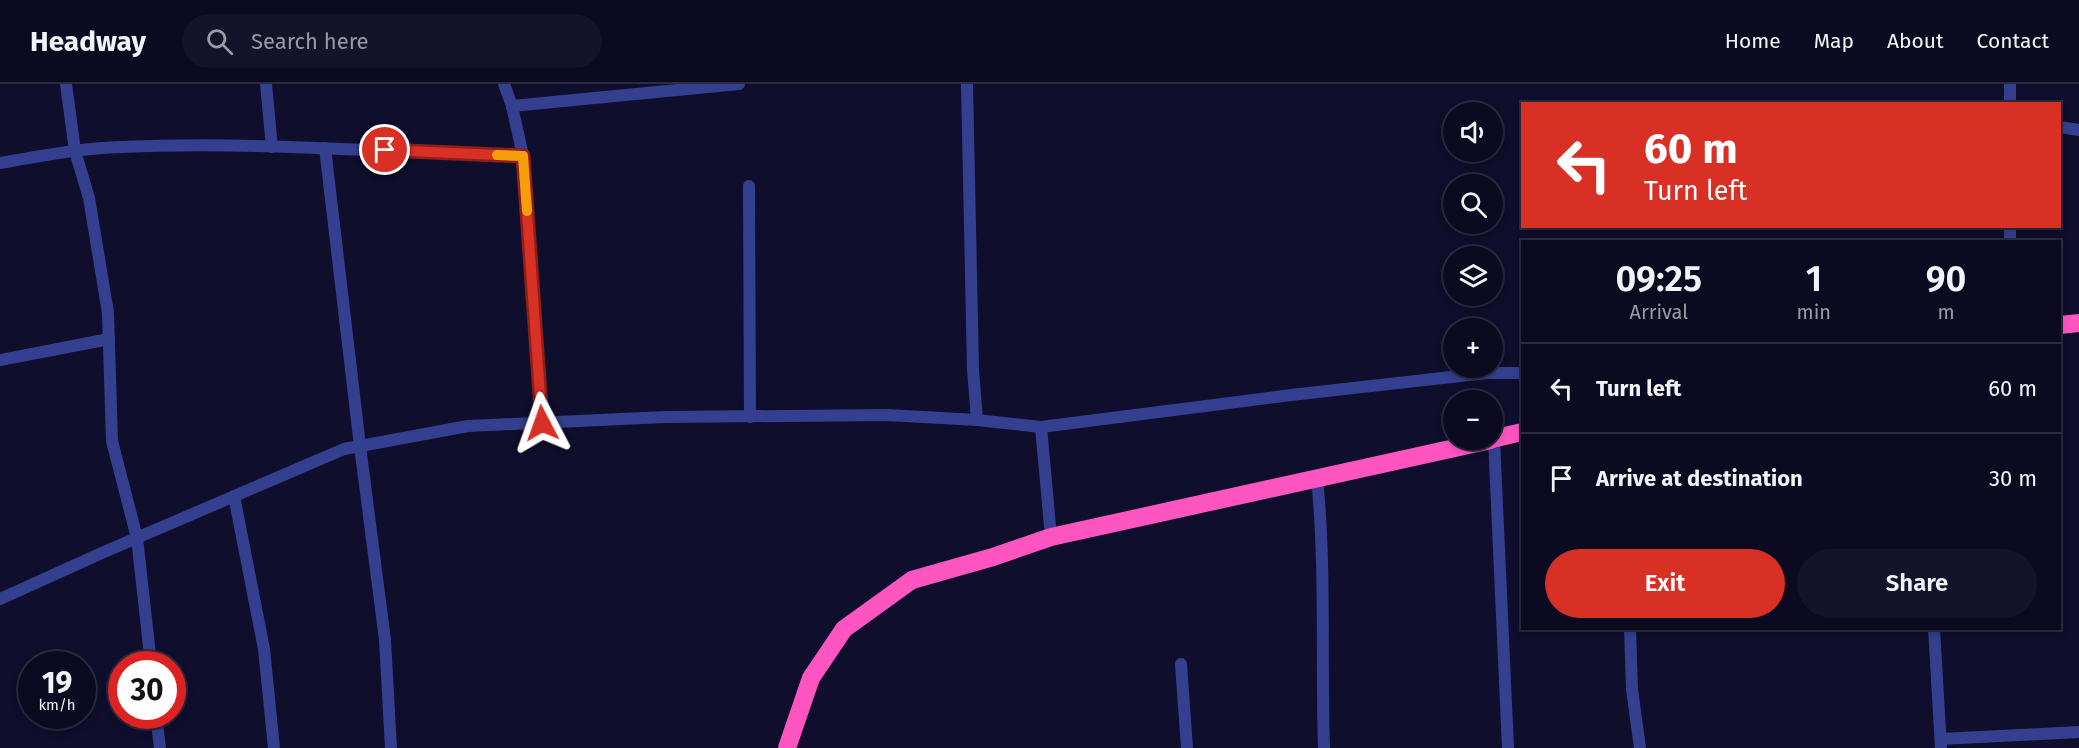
<!DOCTYPE html>
<html lang="en">
<head>
<meta charset="utf-8">
<style>
  body { margin:0; font-family:"Fira Sans",sans-serif; background:#14132a; color:#f1f3f6; height:100vh; display:flex; flex-direction:column; font-size:22px; white-space:nowrap }
  * { box-sizing:border-box; margin:0 }
  p { font-size:20px; color:#9a9aa5 }
  .icon { flex:none; width:33px; height:33px; fill:none; stroke:currentColor; stroke-width:2; stroke-linecap:round; stroke-linejoin:round }
  .map { position:relative; flex:1; overflow:hidden }
  .side { position:absolute; left:1521px; top:156px; width:540px; height:390px; display:flex; flex-direction:column; background:#0b0a21; border-radius:0px; box-shadow:0 3px 9px #0003,0 0 0 2px #2b2b3f }
  .side>* { flex:none }
  .guide { position:absolute; left:1521px; top:18px; width:540px; height:126px; border-radius:0px; box-shadow:0 3px 9px #0003,0 0 0 2px #2b2b3f; background:#d93025; color:#fff; overflow:hidden }
  .fabs { position:absolute; left:1443px; top:18px; display:grid; gap:12px }
  .fabs a { display:grid; place-items:center; width:60px; height:60px; border-radius:50%; background:#0b0a21; box-shadow:0 3px 9px #0003,0 0 0 2px #2b2b3f; font-size:30px }
  .speed { position:absolute; left:18px; top:567px; display:flex; gap:12px; font-size:30px; font-weight:700; text-align:center }
  .speed>* { display:grid; place-content:center; width:78px; height:78px; border-radius:50%; background:#0b0a21; box-shadow:0 3px 9px #0003,0 0 0 2px #2b2b3f; line-height:1 }
  .speed small { font-size:15px; font-weight:400 }
  .speed .limit { border:9px solid #d22; background:#fff; color:#111 }
  .pin { position:absolute; display:grid; place-items:center; width:51px; height:51px; color:#fff; margin:-26px; border:3px solid #fff; border-radius:50%; box-shadow:0 2px 6px #0007 }
  .me { position:absolute; width:66px; margin:-33px; rotate:356deg; stroke-linejoin:round; filter:drop-shadow(0 0 4px #0008) }
  .turn { display:flex; align-items:center; gap:21px; height:126px; padding:0 24px; font-size:27px }
  .turn .icon { width:78px; height:78px; stroke-width:2.5 }
  .turn b { display:block; font-size:42px; line-height:51px }
  .eta { display:flex; justify-content:space-evenly; align-items:center; height:102px; text-align:center }
  .eta b { font-size:36px; font-weight:600; line-height:42px }
  .button { display:flex; gap:12px; margin-top:auto; padding:12px 24px }
  .button a { flex:1; height:69px; border-radius:36px; background:#d93025; color:#fff; font-size:24px; font-weight:600; line-height:69px; text-align:center }
  .button a+a { background:#14132a; color:#f1f3f6 }
  ul { padding:0; list-style:none }
  li { display:flex; align-items:center; gap:18px; height:90px; padding:0 24px; border-top:2px solid #2b2b3f }
  li div { flex:1 }
  li b { display:block; font-size:22px }
  li em { font-style:normal }
  header { display:flex; align-items:center; gap:36px; box-sizing:border-box; height:84px; padding:0 30px; background:#0b0a21; border-bottom:2px solid #2b2b3f }
  header strong { font-size:28px }
  nav { display:flex; gap:33px; margin-inline-start:auto; font-size:21px }
  .search { width:420px; height:54px; background:#14132a; display:flex; align-items:center; gap:15px; box-sizing:border-box; padding:0 21px; border-radius:33px; color:#9a9aa5; font-size:22px }
  .map>svg:first-child { display:block }
</style>
</head>
<body>
<header>
<strong>Headway</strong>
<div class="search"><svg class="icon" aria-label="search" viewBox="0 0 24 24"><circle cx="10" cy="10" r="6"/><path d="M15 15l6 6"/></svg>Search here</div>
<nav><a>Home</a><a>Map</a><a>About</a><a>Contact</a></nav>
</header>
<div class="map">
<svg width="2079" height="664" viewBox="0 0 2079 664">
  <rect width="100%" height="100%" fill="#0f0e2c"/>
  <g fill="none" stroke-linecap="round" stroke-linejoin="round">
    <g stroke="#343f90" stroke-width="12">
      <path d="M 66,0 L 75,67 L 89,114 L 108,229 L 112,357 L 137,454 L 151,580"/>
      <path d="M 266,0 L 272,63"/>
      <path d="M 504,0 L 512,22"/>
      <path d="M 967,0 L 973,285 L 977,336"/>
      <path d="M 2010,0 L 2010,20"/>
      <path d="M 2060,43 L 2079,46"/>
      <path d="M 325,64 L 360,362 L 385,556 L 391,664"/>
      <path d="M 0,79 C 40,72 81,64 122,63 C 256,57 389,69 523,72"/>
      <path d="M 749,102 L 750,333"/>
      <path d="M 2010,158 L 2010,142"/>
      <path d="M 0,276 L 109,255"/>
      <path d="M 542,339 L 523,72 L 512,22 L 739,0"/>
      <path d="M 1041,343 L 1291,311 L 1487,289 L 1522,289"/>
      <path d="M 1494,355 L 1508,664"/>
      <path d="M 1317,394 C 1326,485 1321,573 1324,664"/>
      <path d="M 234,412 L 264,565 L 274,664"/>
      <path d="M 0,515 L 104,468 L 344,365 L 468,342 L 665,333 L 887,331 L 977,336 L 1041,343 L 1051,453"/>
      <path d="M 1630,544 L 1632,605 L 1640,664"/>
      <path d="M 1934,544 L 1941,664"/>
      <path d="M 1181,580 L 1187,664"/>
      <path d="M 156,632 L 160,664"/>
      <path d="M 1941,655 L 2079,648"/>
    </g>
    <g stroke="#ff55c0" stroke-width="18">
      <path d="M 2060,241 L 2079,239"/>
      <path d="M 1492,355 L 1522,348"/>
      <path d="M 787,664 L 811,594 L 844,545 L 912,496 L 993,473 L 1051,453 L 1491,356"/>
    </g>
  </g>
  <g fill="none" stroke-linecap="round" stroke-linejoin="round">
    <g stroke="#8d1f18" stroke-width="15">
      <path id="route" d="M 385,66 L 523,72 L 542,339"/>
    </g>
    <use href="#route" stroke="#d93025" stroke-width="10"/>
    <path stroke="#f59e0b" stroke-width="10" d="M 497,71 L 523,72 L 527,127"/>
  </g>
</svg>
<div class="fabs">
<a><svg class="icon" aria-label="sound" viewBox="0 0 24 24"><path d="M4 9h4l5-4v14l-5-4H4zM17 9q2 3 0 6"/></svg></a>
<a><svg class="icon" aria-label="search" viewBox="0 0 24 24"><circle cx="10" cy="10" r="6"/><path d="M15 15l6 6"/></svg></a>
<a><svg class="icon" aria-label="layers" viewBox="0 0 24 24"><path d="M12 4l9 5-9 5-9-5zM3 14l9 5 9-5"/></svg></a>
<a>+</a>
<a>−</a>
</div>
<div class="speed"><div>19<small>km/h</small></div><div class="limit">30</div></div>
<div class="pin" style="left:385px;top:66px;background:#d93025"><svg class="icon" aria-label="arrive" viewBox="0 0 24 24"><path d="M6 21V4h12l-3 4 3 4H6"/></svg></div>
<svg class="me" style="left:542px;top:339px" viewBox="-20 -20 40 40"><path d="M0-17L14 15 0 8-14 15z" fill="#d93025" stroke="#fff" stroke-width="4"/></svg>
<div class="guide">
<div class="turn"><svg class="icon" aria-label="left" viewBox="0 0 24 24"><path d="M17 20v-9H6M10 6l-5 5 5 5"/></svg><div><b>60 m</b>Turn left</div></div>
</div>
<section class="side">
<div class="eta">
<div><b>09:25</b><p>Arrival</p></div>
<div><b>1</b><p>min</p></div>
<div><b>90</b><p>m</p></div>
</div>
<ul>
<li><svg class="icon" aria-label="left" viewBox="0 0 24 24"><path d="M17 20v-9H6M10 6l-5 5 5 5"/></svg><div><b>Turn left</b></div><em>60 m</em></li>
<li><svg class="icon" aria-label="arrive" viewBox="0 0 24 24"><path d="M6 21V4h12l-3 4 3 4H6"/></svg><div><b>Arrive at destination</b></div><em>30 m</em></li>
</ul>
<div class="button"><a>Exit</a><a>Share</a></div>
</section>
</div>
</body>
</html>
